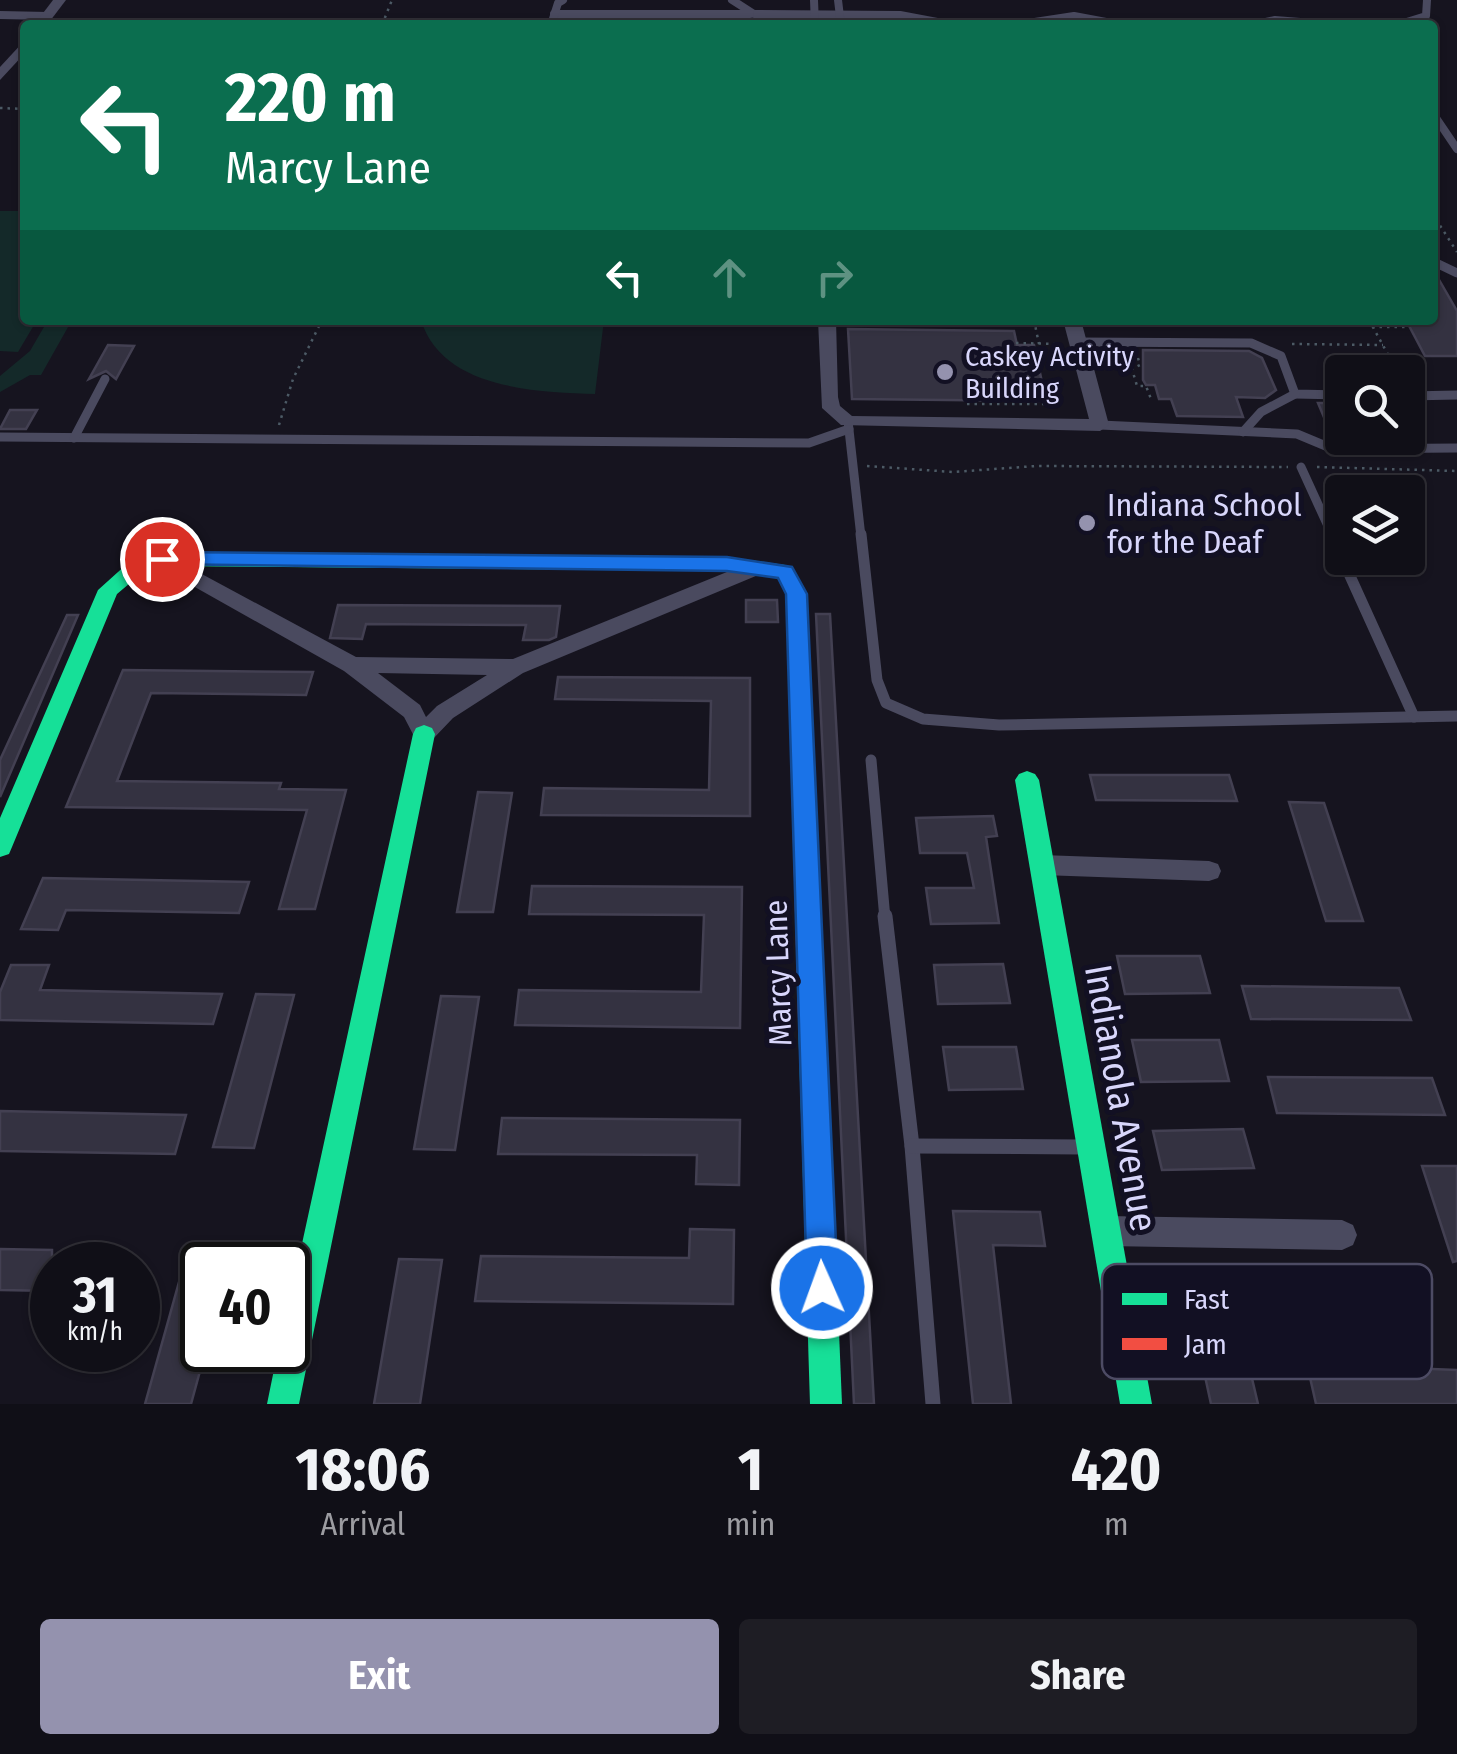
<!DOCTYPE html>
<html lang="en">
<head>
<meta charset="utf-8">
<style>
  body { margin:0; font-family:"Fira Sans Condensed",sans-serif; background:#1e1d24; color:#f1f3f6; height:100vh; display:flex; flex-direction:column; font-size:38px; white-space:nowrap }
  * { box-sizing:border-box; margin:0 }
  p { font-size:32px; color:#9c9ca1 }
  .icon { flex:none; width:55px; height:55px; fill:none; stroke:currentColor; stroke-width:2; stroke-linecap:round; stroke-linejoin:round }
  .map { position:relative; height:1404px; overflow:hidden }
  .drawer { display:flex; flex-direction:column; background:#100f17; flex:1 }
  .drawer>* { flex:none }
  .banner { position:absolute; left:20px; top:20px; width:1418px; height:305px; border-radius:10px; box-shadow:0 2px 8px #0004,0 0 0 2px #302f36; background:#0b6e4f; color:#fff; overflow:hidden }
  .buttons { position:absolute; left:1325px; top:355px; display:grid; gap:20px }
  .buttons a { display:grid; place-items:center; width:100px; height:100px; border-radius:10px; background:#100f17; box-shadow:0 2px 8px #0004,0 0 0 2px #302f36; font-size:50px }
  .speed { position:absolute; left:30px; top:1242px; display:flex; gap:20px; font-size:50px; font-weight:700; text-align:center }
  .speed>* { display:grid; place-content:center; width:130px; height:130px; border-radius:50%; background:#100f17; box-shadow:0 2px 8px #0004,0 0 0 2px #302f36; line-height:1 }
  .speed small { font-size:25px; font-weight:400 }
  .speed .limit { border:5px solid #111; border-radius:15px; background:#fff; color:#111 }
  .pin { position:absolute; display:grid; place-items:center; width:85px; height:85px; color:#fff; margin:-42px; border:5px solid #fff; border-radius:50%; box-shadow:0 2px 10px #0007 }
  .me { position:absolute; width:110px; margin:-55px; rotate:358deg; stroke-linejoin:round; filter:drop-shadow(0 0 8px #0008) }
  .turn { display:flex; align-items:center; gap:35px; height:210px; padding:0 40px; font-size:45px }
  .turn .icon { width:130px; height:130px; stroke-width:2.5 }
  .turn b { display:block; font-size:70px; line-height:85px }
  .lanes { display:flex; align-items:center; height:95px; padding:0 40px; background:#0003; justify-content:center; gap:50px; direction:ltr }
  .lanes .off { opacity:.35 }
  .eta { display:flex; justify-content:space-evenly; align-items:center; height:170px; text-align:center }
  .eta b { font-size:60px; font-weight:700; line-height:70px }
  .cta { display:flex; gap:20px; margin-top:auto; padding:20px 40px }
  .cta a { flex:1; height:115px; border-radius:10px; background:#9492ae; color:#fff; font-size:40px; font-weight:700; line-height:115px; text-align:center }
  .cta a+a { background:#1e1d24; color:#f1f3f6 }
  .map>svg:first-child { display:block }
</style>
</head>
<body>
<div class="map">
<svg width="1457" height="1404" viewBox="0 0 1457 1404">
  <rect width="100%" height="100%" fill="#16141f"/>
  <g fill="#142929">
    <path d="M 0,211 L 25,211 L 25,320 L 37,320 L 18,352 L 0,351 Z"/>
    <path d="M 48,320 L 72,320 L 41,375 L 30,375 L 0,392 L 0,376 L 30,351 Z"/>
    <path d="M 421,320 L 604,320 L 595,394 C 536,392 442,389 421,320 Z"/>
  </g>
  <g fill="#343241" stroke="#434052" stroke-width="2.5">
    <path d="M 1434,271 L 1457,311 L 1457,356 L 1425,356 L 1406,320 L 1432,320 Z"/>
    <path d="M 848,329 L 1014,331 L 1017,345 L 1034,345 L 1046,401 L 852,399 Z"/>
    <path d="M 108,345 L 134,346 L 116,379 L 106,371 L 89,379 Z"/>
    <path d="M 1143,350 L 1249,351 L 1262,358 L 1276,390 L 1265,398 L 1236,397 L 1243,417 L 1177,416 L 1171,399 L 1159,399 L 1155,385 L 1146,385 L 1143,380 Z"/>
    <path d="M 1318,403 L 1342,403 L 1342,441 L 1334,441 Z"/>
    <path d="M 10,410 L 37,410 L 26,429 L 0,429 Z"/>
    <path d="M 746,600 L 777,600 L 778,622 L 746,622 Z"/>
    <path d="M 338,605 L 560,606 L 556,637 L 549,640 L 523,640 L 526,625 L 366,624 L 362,639 L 330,638 Z"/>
    <path d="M 816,614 L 830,614 L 874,1404 L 854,1404 Z"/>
    <path d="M 67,615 L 78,615 L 0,797 L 0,760 Z"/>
    <path d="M 123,670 L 313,672 L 306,695 L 151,693 L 117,781 L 281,783 L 279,789 L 346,790 L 315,909 L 279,909 L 307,810 L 66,807 Z"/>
    <path d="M 558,677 L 750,678 L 750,816 L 541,815 L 544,788 L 709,790 L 711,701 L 555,699 Z"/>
    <path d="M 1090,775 L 1229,775 L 1237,801 L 1096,800 Z"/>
    <path d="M 478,792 L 512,793 L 493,912 L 457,912 Z"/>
    <path d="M 1289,802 L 1324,803 L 1363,921 L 1326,921 Z"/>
    <path d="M 993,816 L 997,836 L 986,837 L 999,923 L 931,924 L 926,888 L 974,888 L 967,853 L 920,853 L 916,818 Z"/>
    <path d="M 43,878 L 249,882 L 239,913 L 66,910 L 58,930 L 21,929 Z"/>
    <path d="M 532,886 L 742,887 L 740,1028 L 515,1025 L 519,990 L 701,992 L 704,915 L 529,914 Z"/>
    <path d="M 1117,956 L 1200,956 L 1210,993 L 1125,994 Z"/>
    <path d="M 1003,964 L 1010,1003 L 938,1004 L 934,965 Z"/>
    <path d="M 11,965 L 49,965 L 40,990 L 222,994 L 213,1024 L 0,1020 L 0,992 Z"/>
    <path d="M 1242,986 L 1399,988 L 1411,1020 L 1251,1019 Z"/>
    <path d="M 256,994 L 294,995 L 254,1148 L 213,1147 Z"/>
    <path d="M 441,996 L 479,997 L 455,1150 L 414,1149 Z"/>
    <path d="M 1132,1040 L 1219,1040 L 1229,1081 L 1141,1082 Z"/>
    <path d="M 943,1047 L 1016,1047 L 1023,1089 L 949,1090 Z"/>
    <path d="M 1268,1077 L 1432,1078 L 1445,1115 L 1277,1113 Z"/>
    <path d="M 0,1111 L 186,1115 L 175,1154 L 0,1151 Z"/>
    <path d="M 502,1118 L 740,1120 L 739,1185 L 696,1184 L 697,1155 L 498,1154 Z"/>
    <path d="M 1243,1129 L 1254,1168 L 1162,1170 L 1153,1131 Z"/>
    <path d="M 1422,1166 L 1457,1166 L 1457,1261 L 1453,1262 Z"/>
    <path d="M 953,1211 L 1040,1212 L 1045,1246 L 993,1245 L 1011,1404 L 973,1404 Z"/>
    <path d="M 690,1229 L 734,1230 L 733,1304 L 475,1301 L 481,1256 L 689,1258 Z"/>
    <path d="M 0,1249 L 52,1250 L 52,1291 L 0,1290 Z"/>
    <path d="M 186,1257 L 202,1257 L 203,1360 L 191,1404 L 145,1404 Z"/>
    <path d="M 399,1259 L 442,1260 L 420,1404 L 374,1404 Z"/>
    <path d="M 1189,1302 L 1234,1302 L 1258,1404 L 1211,1404 Z"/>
    <path d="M 1307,1364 L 1457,1370 L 1457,1404 L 1316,1404 Z"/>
  </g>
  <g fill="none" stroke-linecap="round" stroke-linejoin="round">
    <g stroke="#4c5a65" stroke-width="2.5" stroke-dasharray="2.5 5" stroke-linecap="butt">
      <path d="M 382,25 L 392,0"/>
      <path d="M 0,108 L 25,109"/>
      <path d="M 1432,213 L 1457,252"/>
      <path d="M 1034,320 L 1039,344"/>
      <path d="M 1369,320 L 1391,360"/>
      <path d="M 1372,327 L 1409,327"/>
      <path d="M 1016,343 L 1057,344"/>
      <path d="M 1292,344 L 1383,345"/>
      <path d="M 1138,358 L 1140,365 L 1132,369 L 1137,386 L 1146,386 L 1151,399"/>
      <path d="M 967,404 L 1045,404"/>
      <path d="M 279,425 L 293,379 L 322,320"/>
      <path d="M 867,466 L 953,472 L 1036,466 L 1288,467"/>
      <path d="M 1317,467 L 1457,471"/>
    </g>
    <g stroke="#4a4a5f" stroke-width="8">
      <path d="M 732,0 L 754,14 L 900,15 L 953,25"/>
      <path d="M 814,0 L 815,25"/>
      <path d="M 838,0 L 841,25"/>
      <path d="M 554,14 L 750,14"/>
      <path d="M 0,15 L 48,16"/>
      <path d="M 551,25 L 558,3 L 563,0"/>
      <path d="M 1015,25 L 1074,16 L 1122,25"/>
      <path d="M 1252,25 L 1275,20 L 1338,25"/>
      <path d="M 1397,25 L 1426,16 L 1427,0"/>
      <path d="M 1432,112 L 1457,149"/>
    </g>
    <g stroke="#4a4a5f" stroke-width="9">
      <path d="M 1432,261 L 1457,273"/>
      <path d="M 1078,342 L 1251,343 L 1281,356 L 1295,394 L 1342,395"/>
      <path d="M 1408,396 L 1457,395"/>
      <path d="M 848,421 L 861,537"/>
      <path d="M 1100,425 L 1297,434 L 1333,449 L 1457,448"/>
      <path d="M 1243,432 L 1261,412 L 1295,394"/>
      <path d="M 0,437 L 809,443 L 849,429"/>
      <path d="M 74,438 L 105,379"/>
      <path d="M 1301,467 L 1333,537"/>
    </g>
    <g stroke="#4a4a5f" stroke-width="11">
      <path d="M 861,534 L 877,680 L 886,703 L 923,719 L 999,725 L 1457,716"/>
      <path d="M 1331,534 L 1414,717"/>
      <path d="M 871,760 L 885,919"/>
    </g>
    <g stroke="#4a4a5f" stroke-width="15">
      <path d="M 885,916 L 912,1146 L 933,1404"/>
      <path d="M 912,1146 L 1082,1147"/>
    </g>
    <g fill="#4a4a5f" fill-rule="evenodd">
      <path d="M 53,0 L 66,0 L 47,25 L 34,25 Z"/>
      <path d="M 25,40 L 25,53 L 0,80 L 0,67 Z"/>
      <path d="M 818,320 L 836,320 L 838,397 L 840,406 L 852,416 L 1089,419 L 1063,320 L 1081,320 L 1109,425 L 1100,431 L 841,425 L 822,408 Z"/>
      <path d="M 161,552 L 356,657 L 513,659 L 749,563 L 763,563 L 766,568 L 763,573 L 523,673 L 453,718 L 432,740 L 416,740 L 404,717 L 344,671 L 154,564 L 151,559 ZM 378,673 L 487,675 L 437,706 L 426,717 L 420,705 Z"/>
      <path d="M 1042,855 L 1209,861 L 1218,864 L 1221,871 L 1218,878 L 1209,881 L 1042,875 L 1033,872 L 1030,865 L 1033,858 Z"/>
      <path d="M 1106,1216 L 1342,1220 L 1353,1225 L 1357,1235 L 1353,1245 L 1342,1250 L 1106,1246 L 1095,1241 L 1091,1231 L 1095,1221 Z"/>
    </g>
    <g fill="#16e098" fill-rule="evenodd">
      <path d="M 161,552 L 727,557 L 785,565 L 792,567 L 806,594 L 811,705 L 800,713 L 789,705 L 786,594 L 778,578 L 727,571 L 162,566 L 142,573 L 117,594 L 12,847 L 9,854 L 0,857 L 0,818 L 98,590 L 128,563 Z"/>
      <path d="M 424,725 L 432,728 L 435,734 L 299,1404 L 267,1404 L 278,1350 L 288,1350 L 288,1308 L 413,734 L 416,728 Z"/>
      <path d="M 1027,771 L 1035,774 L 1039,780 L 1152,1404 L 1120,1404 L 1015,780 L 1019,774 Z"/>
      <path d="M 812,1006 L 822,1010 L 826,1018 L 842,1404 L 810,1404 L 798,1018 L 802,1010 Z"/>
    </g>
    <path fill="#f24e42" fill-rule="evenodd" d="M 800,697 L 811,705 L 826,1018 L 822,1026 L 812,1030 L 802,1026 L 798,1018 L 789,705 Z"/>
  </g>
  <path fill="#1a73e8" stroke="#114b97" stroke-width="2.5" d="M 162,552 L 727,557 L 792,567 L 807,594 L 838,1288 L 833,1299 L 822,1304 L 811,1299 L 807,1288 L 786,594 L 778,578 L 727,571 L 154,564 L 151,559 Z"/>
  <g fill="#9492ae" stroke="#121023" stroke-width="4">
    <circle cx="945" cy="372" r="10"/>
    <circle cx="1087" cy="523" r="10"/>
  </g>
  <g text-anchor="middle" stroke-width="10" stroke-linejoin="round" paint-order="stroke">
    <g font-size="28" fill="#d8d6fb" stroke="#121023" text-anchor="start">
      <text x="965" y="366">Caskey Activity<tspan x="965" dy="32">Building</tspan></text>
    </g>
    <g font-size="32" fill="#d8d6fb" stroke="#121023" text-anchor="start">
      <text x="1107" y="516">Indiana School<tspan x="1107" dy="37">for the Deaf</tspan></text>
    </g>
    <g font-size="32" fill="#d8d6fb" stroke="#121023">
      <text transform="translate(778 973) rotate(-92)" y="11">Marcy Lane</text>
    </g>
    <g font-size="38" fill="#d8d6fb" stroke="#121023">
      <text transform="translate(1121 1098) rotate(80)" y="13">Indianola Avenue</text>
    </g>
  </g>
  <rect x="1102" y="1264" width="330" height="115" rx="15" fill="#121023" stroke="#4d4b64" stroke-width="2.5"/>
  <rect x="1122" y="1293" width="45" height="12" fill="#16e098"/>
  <rect x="1122" y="1338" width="45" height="12" fill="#f24e42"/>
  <g font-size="28" fill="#d8d6fb">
    <text x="1184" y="1309">Fast</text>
    <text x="1184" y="1354">Jam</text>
  </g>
</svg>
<div class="buttons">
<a><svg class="icon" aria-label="search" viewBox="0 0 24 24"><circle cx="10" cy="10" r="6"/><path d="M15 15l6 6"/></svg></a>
<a><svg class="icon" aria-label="layers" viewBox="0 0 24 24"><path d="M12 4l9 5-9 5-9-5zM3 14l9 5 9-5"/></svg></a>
</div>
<div class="speed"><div>31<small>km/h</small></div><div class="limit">40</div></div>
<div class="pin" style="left:162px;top:559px;background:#d93025"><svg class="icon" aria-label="arrive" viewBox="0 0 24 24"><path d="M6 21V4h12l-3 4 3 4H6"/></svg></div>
<svg class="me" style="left:822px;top:1288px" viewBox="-20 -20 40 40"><circle r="17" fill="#1a73e8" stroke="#fff" stroke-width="3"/><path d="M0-11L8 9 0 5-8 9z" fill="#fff"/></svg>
<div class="banner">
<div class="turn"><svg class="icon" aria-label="left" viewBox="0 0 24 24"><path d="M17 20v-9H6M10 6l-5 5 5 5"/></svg><div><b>220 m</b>Marcy Lane</div></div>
<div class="lanes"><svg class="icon" aria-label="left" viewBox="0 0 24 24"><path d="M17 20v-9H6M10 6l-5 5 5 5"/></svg><svg class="icon off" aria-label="ahead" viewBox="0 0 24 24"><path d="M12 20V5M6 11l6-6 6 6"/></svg><svg class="icon off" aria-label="right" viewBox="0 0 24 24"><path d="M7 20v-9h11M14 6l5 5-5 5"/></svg></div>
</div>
</div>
<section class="drawer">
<div class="eta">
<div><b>18:06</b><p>Arrival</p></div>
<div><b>1</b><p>min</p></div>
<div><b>420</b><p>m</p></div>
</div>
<div class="cta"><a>Exit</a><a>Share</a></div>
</section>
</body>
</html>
